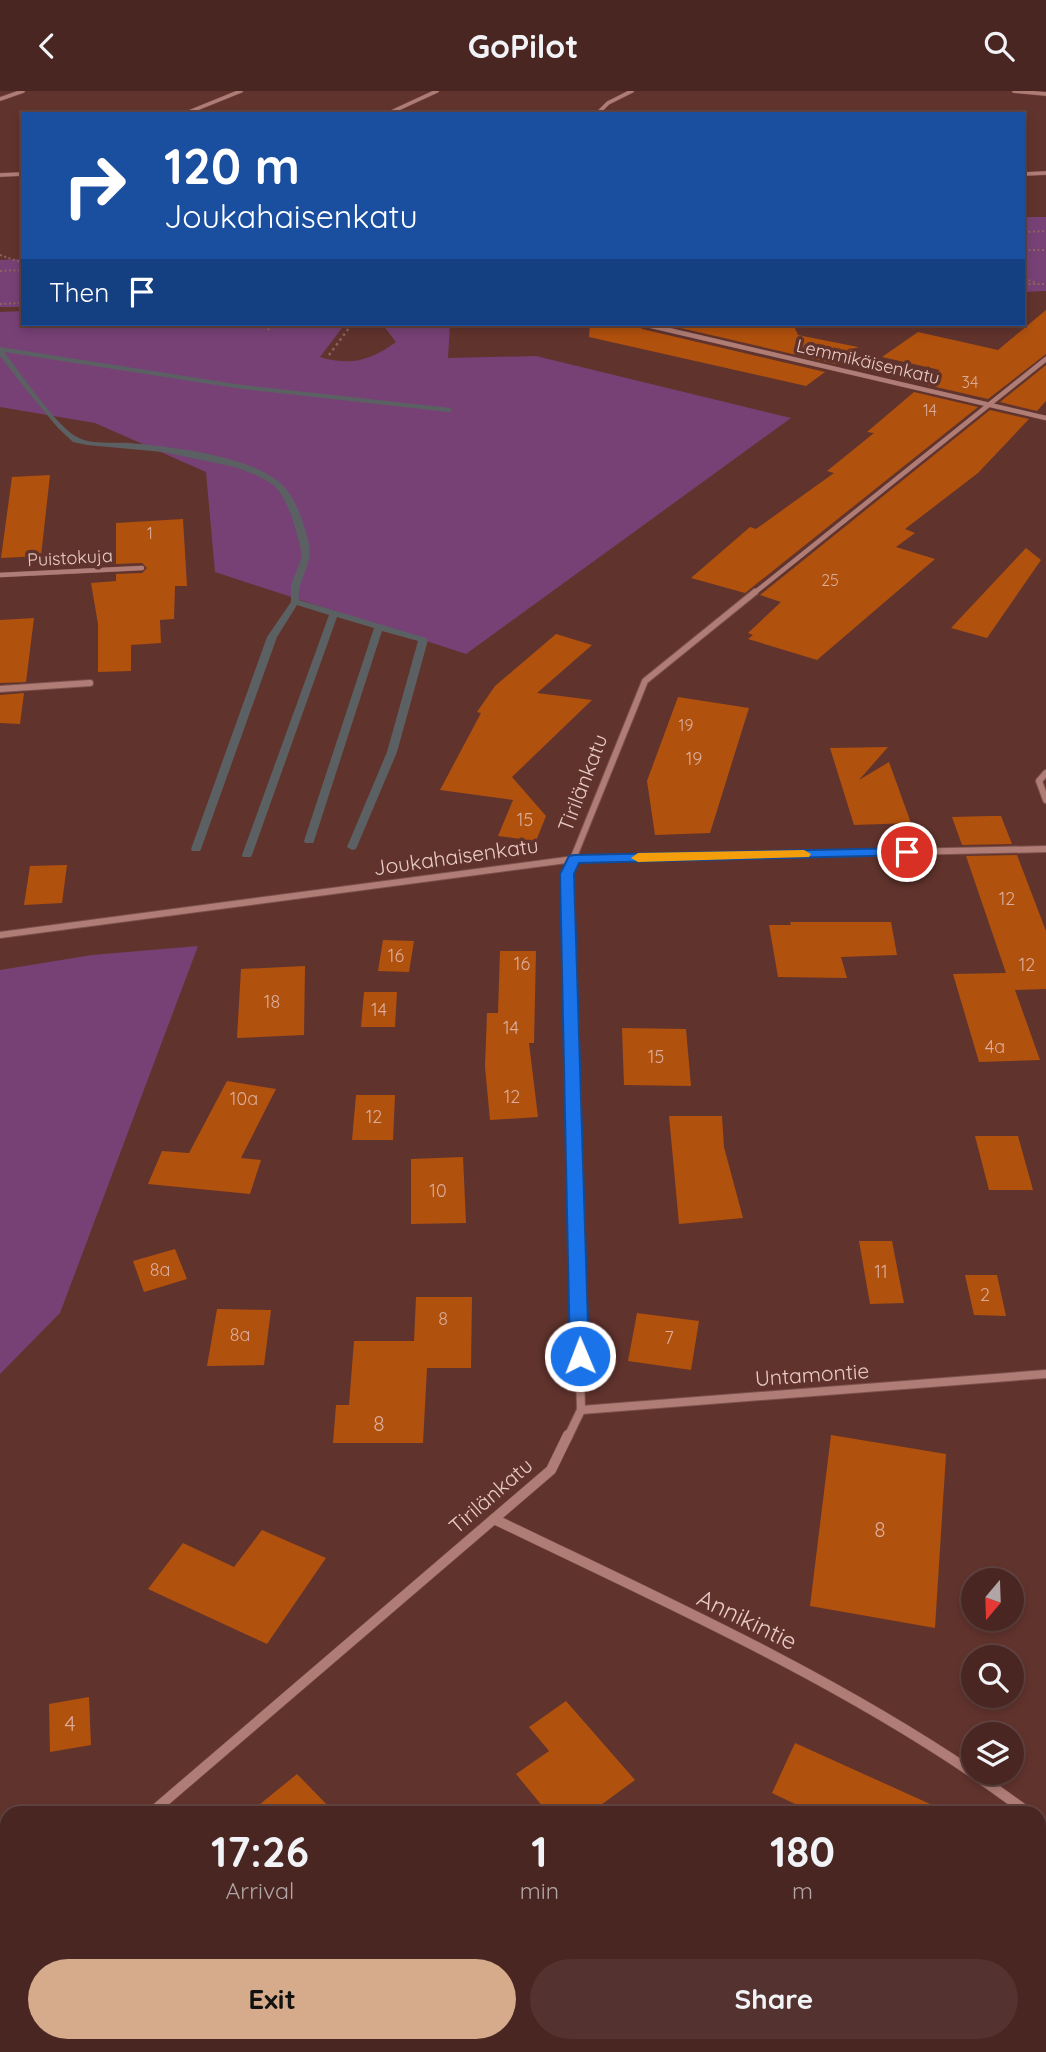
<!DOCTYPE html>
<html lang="en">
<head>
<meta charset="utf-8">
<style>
  body { margin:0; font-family:Quicksand,sans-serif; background:#53322f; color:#f1f3f6; height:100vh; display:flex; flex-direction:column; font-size:26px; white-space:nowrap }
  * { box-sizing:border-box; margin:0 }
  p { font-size:23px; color:#b1a5a5 }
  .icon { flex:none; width:38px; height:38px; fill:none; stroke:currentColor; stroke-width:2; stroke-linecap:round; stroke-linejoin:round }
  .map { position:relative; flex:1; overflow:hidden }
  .panel { position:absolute; left:0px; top:1715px; width:1046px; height:247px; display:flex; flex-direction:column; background:#492622; border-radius:21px 21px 0 0; box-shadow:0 4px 10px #0003,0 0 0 2px #614340 }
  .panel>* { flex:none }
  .banner { position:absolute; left:21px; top:21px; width:1004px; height:214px; border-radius:0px; box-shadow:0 4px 10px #0003,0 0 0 2px #614340; background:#1a4fa0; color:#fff; overflow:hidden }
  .needle { width:46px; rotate:199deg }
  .tools { position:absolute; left:961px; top:1477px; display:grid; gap:14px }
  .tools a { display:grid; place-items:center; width:63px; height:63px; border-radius:50%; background:#492622; box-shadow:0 4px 10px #0003,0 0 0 2px #614340; font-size:35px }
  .pin { position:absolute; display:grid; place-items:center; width:60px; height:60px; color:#fff; margin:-30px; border:4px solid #fff; border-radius:50%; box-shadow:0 2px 7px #0007 }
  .me { position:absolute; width:77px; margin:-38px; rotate:359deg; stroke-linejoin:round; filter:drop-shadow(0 0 5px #0008) }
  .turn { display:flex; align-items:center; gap:24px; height:147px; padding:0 28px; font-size:32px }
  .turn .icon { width:91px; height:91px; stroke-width:2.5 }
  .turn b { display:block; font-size:49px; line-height:60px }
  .then { display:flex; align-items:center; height:66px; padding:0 28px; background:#0003; gap:14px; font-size:26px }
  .eta { display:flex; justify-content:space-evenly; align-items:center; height:119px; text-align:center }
  .eta b { font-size:42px; font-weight:800; line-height:49px }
  .button { display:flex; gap:14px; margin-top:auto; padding:14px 28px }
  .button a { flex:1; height:80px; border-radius:42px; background:#d6ab8b; color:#111; font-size:28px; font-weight:800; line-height:80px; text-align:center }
  .button a+a { background:#53322f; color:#f1f3f6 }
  header { display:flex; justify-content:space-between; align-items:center; height:91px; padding:0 28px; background:#492622; font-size:32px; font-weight:800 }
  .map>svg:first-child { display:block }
</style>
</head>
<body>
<header><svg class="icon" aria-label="back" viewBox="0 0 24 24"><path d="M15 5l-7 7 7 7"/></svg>GoPilot<svg class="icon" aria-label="search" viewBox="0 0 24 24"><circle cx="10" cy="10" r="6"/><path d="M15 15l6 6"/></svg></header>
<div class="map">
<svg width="1046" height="1961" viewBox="0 0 1046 1961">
  <rect width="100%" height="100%" fill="#61332d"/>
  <g fill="#774176">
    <path d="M 1024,126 L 1046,126 L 1046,200 L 1024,201 Z"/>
    <path d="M 23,168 L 23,216 L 0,216 L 0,169 Z"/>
    <path d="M 23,220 L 23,233 L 345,233 L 320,266 C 350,275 370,270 396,251 L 382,233 L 450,233 L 448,267 L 536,265 L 791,327 L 466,563 L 215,481 L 206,381 L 95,332 L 0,316 L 0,221 Z"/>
    <path d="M 198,855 L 60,1222 L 0,1283 L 0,879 L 92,864 Z"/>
  </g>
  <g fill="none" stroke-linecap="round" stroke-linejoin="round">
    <path fill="#5b6162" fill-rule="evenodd" d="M 0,256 L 242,294 L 451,317 L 451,321 L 448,321 L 242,298 L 4,261 C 20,281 56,335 77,346 C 91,354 114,351 130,352 C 171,356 247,364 279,391 C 296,405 304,432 309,453 C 314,474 296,489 299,509 L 426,547 L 428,549 L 397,661 L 356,758 L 352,759 L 347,756 L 387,661 L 418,550 L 382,540 L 314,750 L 313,752 L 305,752 L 304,750 L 374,537 L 337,526 L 252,764 L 251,766 L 243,766 L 242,764 L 329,524 L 297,514 L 277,546 L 201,758 L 200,760 L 192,760 L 191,758 L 267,546 L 291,511 L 291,494 L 302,466 L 300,454 L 292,426 L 283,406 L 274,394 L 256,384 L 235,376 L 163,361 L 87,354 L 73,351 L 58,337 L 24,296 L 0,265 Z"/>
  </g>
  <g fill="#b1510e">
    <path d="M 1046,219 L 1046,263 L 988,308 L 923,293 L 940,279 L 882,266 L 918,241 L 998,259 Z"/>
    <path d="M 590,233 L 638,233 L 642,238 L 825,281 L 806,295 L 589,246 Z"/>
    <path d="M 663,233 L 793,233 L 798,244 L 858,256 L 836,273 Z"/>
    <path d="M 1046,274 L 1046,310 L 1037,320 L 1000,311 Z"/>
    <path d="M 914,301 L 978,316 L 745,502 L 691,487 L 750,436 L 756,438 L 834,382 L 827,380 L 874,342 L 867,341 Z"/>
    <path d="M 990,319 L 1029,328 L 978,382 L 905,438 L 915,442 L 896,456 L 935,468 L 817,569 L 748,548 L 753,544 L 748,542 L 781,511 L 760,504 Z"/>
    <path d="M 50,384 L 41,465 L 1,467 L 12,386 Z"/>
    <path d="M 183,428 L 187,495 L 175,495 L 174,528 L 160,529 L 161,552 L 131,554 L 131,580 L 98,581 L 98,533 L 91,492 L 116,490 L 116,483 L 142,482 L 147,477 L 142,472 L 116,473 L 116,432 Z"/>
    <path d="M 1026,457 L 1041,469 L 987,547 L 951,537 Z"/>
    <path d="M 34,527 L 26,591 L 0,592 L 0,529 Z"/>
    <path d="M 556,543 L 592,554 L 537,602 L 592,609 L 512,686 L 546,725 L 536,750 L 498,745 L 513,709 L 440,699 L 481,622 L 477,621 L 495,595 Z"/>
    <path d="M 24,602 L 20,633 L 0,632 L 0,604 Z"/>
    <path d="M 678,606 L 749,617 L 710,742 L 655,744 L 647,690 Z"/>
    <path d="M 888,656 L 859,689 L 889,671 L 911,732 L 854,734 L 830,657 Z"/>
    <path d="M 991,725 L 1001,725 L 1012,753 L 962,754 L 952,726 Z"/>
    <path d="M 1017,764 L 1046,840 L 1046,898 L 1015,899 L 1040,969 L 979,971 L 953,883 L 1006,882 L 966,765 Z"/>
    <path d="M 67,774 L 62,812 L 24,814 L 30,775 Z"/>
    <path d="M 790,831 L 891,831 L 897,864 L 841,866 L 847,887 L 778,886 L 769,834 L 791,834 Z"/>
    <path d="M 383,849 L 414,850 L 409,881 L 378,880 Z"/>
    <path d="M 500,860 L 536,860 L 534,952 L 529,952 L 538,1026 L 490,1029 L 485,976 L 487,922 L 498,922 Z"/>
    <path d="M 305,875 L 304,944 L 237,947 L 241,878 Z"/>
    <path d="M 364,901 L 397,901 L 395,936 L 361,936 Z"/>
    <path d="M 622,937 L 686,938 L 691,995 L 624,994 Z"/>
    <path d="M 227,990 L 276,998 L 241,1067 L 261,1069 L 250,1103 L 148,1093 L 162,1060 L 189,1062 Z"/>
    <path d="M 356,1004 L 395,1004 L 393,1049 L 352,1049 Z"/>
    <path d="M 669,1025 L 722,1025 L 724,1056 L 743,1127 L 679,1133 Z"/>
    <path d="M 975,1045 L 1018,1045 L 1033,1099 L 989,1099 Z"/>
    <path d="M 463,1066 L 466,1132 L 411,1133 L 411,1068 Z"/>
    <path d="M 859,1150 L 892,1150 L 904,1212 L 870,1213 Z"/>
    <path d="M 175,1158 L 187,1188 L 144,1201 L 133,1170 Z"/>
    <path d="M 965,1184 L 997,1184 L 1006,1225 L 974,1224 Z"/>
    <path d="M 416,1206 L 472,1206 L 471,1277 L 427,1277 L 423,1352 L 333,1352 L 336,1314 L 349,1314 L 354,1250 L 414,1250 Z"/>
    <path d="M 217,1218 L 271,1219 L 264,1274 L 207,1275 Z"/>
    <path d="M 637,1222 L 699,1230 L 691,1279 L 628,1270 Z"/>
    <path d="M 831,1344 L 946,1363 L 935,1537 L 810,1515 Z"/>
    <path d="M 262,1439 L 326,1467 L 267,1553 L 148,1498 L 183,1452 L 234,1476 Z"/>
    <path d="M 89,1606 L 91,1654 L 50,1661 L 49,1613 Z"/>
    <path d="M 566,1610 L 635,1689 L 590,1722 L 548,1722 L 516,1683 L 549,1660 L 529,1636 Z"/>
    <path d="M 795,1652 L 950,1722 L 814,1722 L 772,1702 Z"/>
    <path d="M 297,1683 L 335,1722 L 249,1722 Z"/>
  </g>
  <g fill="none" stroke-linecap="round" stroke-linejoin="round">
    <g stroke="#7c514c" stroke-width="4.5">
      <g id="street-far4">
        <path d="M 1014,0 L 1046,3"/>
        <path d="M 0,8 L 23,0"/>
        <path d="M 184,23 L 241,0"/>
        <path d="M 387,23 L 437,0"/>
        <path d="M 597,23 L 608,12 L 632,0"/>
        <path d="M 1024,83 L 1046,82"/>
        <path d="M 0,84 L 23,83"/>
      </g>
    </g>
    <g stroke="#7c514c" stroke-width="5">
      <g id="street-far3">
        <path d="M 643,233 L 1046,327"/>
        <path d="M 0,484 L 142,477"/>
        <path d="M 753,503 L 1046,268"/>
      </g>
    </g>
    <g stroke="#7c514c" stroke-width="8">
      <g id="street-far2">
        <path d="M 0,598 L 90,592"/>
        <path d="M 1046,682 L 1039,690 L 1046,709"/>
        <path d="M 0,844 L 574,768 L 1046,758"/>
        <path d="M 569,870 L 567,783 L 645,590 L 755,501"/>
      </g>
    </g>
    <g stroke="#7c514c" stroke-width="10">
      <g id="street-far1">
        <path d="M 581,1319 L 1046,1283"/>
        <path d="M 568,1346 L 581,1319 L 569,869"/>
      </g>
    </g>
    <g stroke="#7c514c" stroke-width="11">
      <g id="street">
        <path d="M 494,1428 C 657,1507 822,1580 973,1682"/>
        <path d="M 973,1682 L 1029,1722"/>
        <path d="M 151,1722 L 551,1379 L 568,1344"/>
        <path d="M 1040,1730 L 1046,1734"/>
        <path d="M 0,1871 L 7,1864"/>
      </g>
    </g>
    <g stroke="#8c635d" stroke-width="2" stroke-dasharray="2 2.5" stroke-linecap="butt">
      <path d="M 1024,141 L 1046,140"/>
      <path d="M 1024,159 L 1046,159"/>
      <path d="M 0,164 L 23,172"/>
      <path d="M 0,180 L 23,179"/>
      <path d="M 1024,188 L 1035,191"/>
      <path d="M 1024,193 L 1046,193"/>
      <path d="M 0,213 L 23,212"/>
    </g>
    <g stroke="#8c635d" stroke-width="2.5" stroke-dasharray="2.5 3.5" stroke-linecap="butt">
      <path d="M 264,233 L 269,239"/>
      <path d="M 329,264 L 352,233"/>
    </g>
    <use href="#street-far4" stroke="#b07d76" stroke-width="3.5"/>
    <use href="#street-far3" stroke="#b07d76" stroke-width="4.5"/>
    <use href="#street-far2" stroke="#b07d76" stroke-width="6"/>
    <use href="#street-far1" stroke="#b07d76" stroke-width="8"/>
    <use href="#street" stroke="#b07d76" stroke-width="10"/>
  </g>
  <path fill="#1a73e8" stroke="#114b97" stroke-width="2" d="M 907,757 L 914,761 L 912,764 L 579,772 L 574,783 L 589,1265 L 580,1272 L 573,1270 L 570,1265 L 560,783 L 569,765 L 574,764 Z"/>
  <path fill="#f59e0b" d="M 804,759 L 811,763 L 809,766 L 638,771 L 631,767 L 638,762 Z"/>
  <g text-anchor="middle" stroke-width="7" stroke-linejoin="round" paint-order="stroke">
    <g font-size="16" fill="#dbac99">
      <text x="970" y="297">34</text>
      <text x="930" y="325">14</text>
      <text x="150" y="448">1</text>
      <text x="830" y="495">25</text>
      <text x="686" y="640">19</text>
    </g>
    <g font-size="18" fill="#e9cbc7" stroke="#61332d">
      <text transform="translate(868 271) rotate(13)" y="6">Lemmikäisenkatu</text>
      <text transform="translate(70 467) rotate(-3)" y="6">Puistokuja</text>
    </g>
    <g font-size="18" fill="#dbac99">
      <text x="694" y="674">19</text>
      <text x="525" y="735">15</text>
      <text x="1007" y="814">12</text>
      <text x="396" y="871">16</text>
      <text x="522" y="879">16</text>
      <text x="1027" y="880">12</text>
      <text x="272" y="917">18</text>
      <text x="379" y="925">14</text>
      <text x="511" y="943">14</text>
      <text x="995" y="962">4a</text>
      <text x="656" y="972">15</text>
      <text x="512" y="1012">12</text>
      <text x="244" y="1014">10a</text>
      <text x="374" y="1032">12</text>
      <text x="438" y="1106">10</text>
      <text x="160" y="1185">8a</text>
      <text x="881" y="1187">11</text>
      <text x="985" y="1210">2</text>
      <text x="443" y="1234">8</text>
      <text x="240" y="1250">8a</text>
      <text x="669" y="1253">7</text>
    </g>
    <g font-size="21" fill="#e9cbc7" stroke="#61332d">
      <text transform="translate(583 692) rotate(-69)" y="7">Tirilänkatu</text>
      <text transform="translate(456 766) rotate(-8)" y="7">Joukahaisenkatu</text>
      <text transform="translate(812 1284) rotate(-4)" y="7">Untamontie</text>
      <text transform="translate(491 1405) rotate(-41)" y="7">Tirilänkatu</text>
    </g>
    <g font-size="21" fill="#dbac99">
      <text x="379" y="1340">8</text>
      <text x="880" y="1446">8</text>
      <text x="70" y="1640">4</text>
    </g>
    <g font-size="24" fill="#e9cbc7" stroke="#61332d">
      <text transform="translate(747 1529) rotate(26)" y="8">Annikintie</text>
    </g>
  </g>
</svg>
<div class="tools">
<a><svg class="needle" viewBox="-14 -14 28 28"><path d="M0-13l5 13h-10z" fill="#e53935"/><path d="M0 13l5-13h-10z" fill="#b1a5a5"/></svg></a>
<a><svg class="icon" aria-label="search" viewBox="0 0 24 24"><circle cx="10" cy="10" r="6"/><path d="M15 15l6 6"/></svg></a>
<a><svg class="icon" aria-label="layers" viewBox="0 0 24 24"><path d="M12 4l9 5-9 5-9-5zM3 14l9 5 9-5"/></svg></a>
</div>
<div class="pin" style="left:907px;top:761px;background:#d93025"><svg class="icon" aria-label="arrive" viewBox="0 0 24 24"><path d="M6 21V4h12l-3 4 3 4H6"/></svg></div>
<svg class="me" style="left:580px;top:1265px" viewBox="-20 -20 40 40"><circle r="17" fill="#1a73e8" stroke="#fff" stroke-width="3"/><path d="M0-11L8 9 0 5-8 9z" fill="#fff"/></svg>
<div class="banner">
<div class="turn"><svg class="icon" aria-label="right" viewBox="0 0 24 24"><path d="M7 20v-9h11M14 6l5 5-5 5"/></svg><div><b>120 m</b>Joukahaisenkatu</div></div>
<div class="then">Then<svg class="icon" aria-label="arrive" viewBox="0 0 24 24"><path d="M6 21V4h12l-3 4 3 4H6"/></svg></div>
</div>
<section class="panel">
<div class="eta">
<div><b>17:26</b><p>Arrival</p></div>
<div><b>1</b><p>min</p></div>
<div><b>180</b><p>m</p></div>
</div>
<div class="button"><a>Exit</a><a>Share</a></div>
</section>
</div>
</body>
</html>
